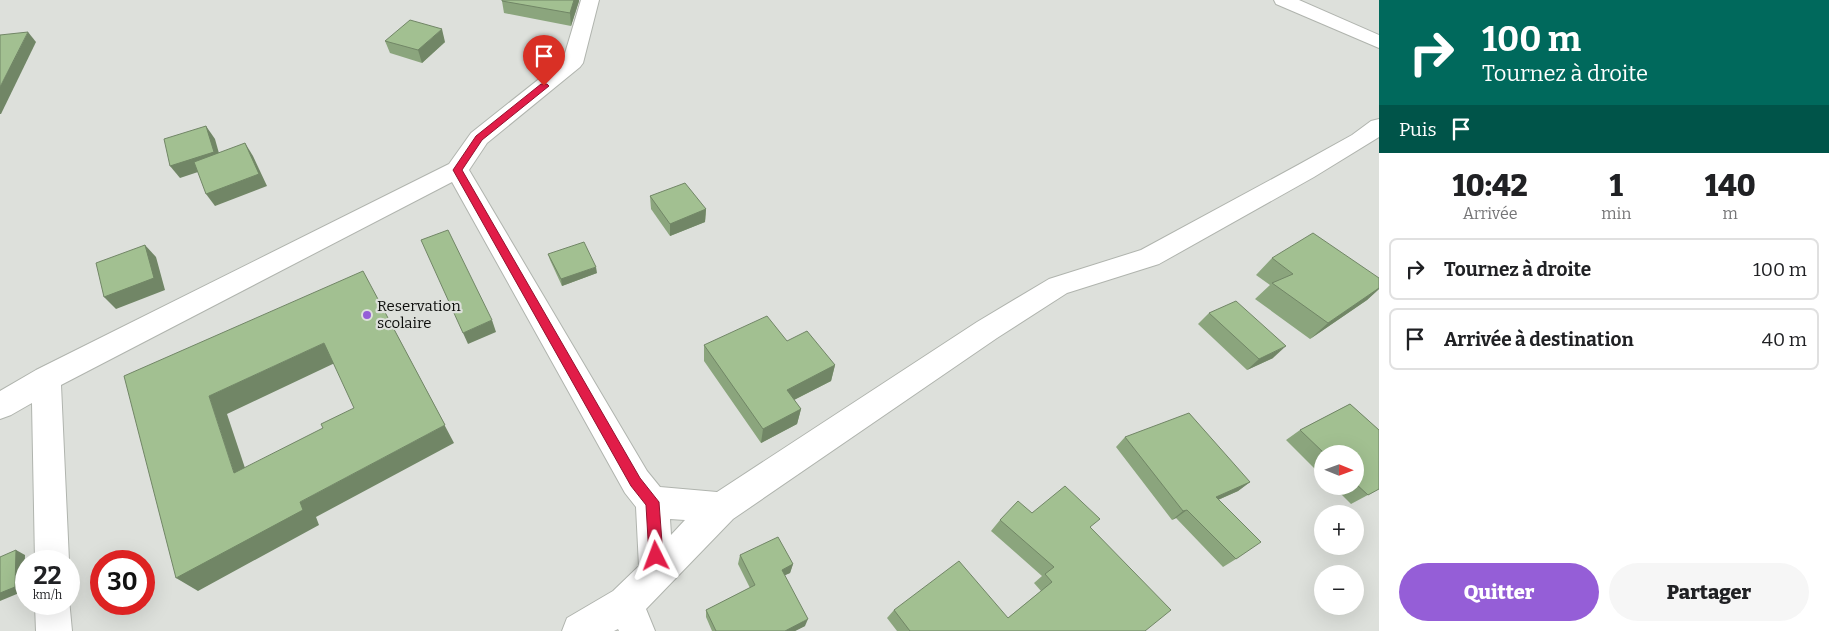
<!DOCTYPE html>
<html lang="fr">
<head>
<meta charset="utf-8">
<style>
  body { margin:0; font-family:Bitter,serif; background:#f6f6f6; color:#202124; height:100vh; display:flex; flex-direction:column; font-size:19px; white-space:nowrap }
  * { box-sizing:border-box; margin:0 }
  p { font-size:16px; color:#757577 }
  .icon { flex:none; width:28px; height:28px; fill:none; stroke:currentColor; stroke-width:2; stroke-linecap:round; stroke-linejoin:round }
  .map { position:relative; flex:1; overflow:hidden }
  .panel { display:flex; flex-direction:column; background:#fff; width:450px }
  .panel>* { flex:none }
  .guide { background:#00695c; color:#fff; overflow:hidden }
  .needle { width:32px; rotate:91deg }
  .controls { position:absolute; left:1314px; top:445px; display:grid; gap:10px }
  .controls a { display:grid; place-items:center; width:50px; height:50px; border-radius:50%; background:#fff; box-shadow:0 5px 20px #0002; font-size:25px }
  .speed { position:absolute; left:15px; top:550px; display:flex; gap:10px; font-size:25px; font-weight:700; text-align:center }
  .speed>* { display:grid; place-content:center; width:65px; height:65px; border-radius:50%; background:#fff; box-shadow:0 5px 20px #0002; line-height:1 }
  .speed small { font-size:12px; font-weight:400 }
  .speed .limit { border:8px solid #d22; background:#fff; color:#111 }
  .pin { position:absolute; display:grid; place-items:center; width:42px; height:42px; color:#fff; margin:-51px -21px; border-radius:50% 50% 50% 0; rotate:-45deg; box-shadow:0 0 5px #0007 }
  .pin .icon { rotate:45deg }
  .me { position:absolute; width:55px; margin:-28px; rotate:357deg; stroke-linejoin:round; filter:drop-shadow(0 0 4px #0008) }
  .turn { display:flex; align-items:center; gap:18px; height:105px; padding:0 20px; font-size:22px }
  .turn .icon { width:65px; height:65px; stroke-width:2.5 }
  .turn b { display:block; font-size:35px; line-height:42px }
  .then { display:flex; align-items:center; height:48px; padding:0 20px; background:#0003; gap:10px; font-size:19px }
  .eta { display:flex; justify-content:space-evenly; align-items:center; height:85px; text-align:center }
  .eta b { font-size:30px; font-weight:800; line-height:35px }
  .cta { display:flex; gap:10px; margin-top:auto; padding:10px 20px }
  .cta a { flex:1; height:58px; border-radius:30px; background:#955ed7; color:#fff; font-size:20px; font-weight:800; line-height:58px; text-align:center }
  .cta a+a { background:#f6f6f6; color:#202124 }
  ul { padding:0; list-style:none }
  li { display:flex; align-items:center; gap:15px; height:62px; margin:0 10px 8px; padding:0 10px; border:2px solid #e0e0e0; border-radius:8px }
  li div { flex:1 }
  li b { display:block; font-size:19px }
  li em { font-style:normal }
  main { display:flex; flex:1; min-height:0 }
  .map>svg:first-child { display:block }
</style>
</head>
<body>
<main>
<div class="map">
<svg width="1379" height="631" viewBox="0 0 1379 631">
  <rect width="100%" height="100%" fill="#dde0db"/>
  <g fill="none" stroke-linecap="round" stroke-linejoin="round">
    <g stroke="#b0b4ae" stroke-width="2">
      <g id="street">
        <path d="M 581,0 L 599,0 L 583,63 L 580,67 L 487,143 L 469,170 L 647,471 L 660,487 L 717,492 L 977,322 L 1049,279 L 1141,250 L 1298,165 L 1352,135 L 1371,121 L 1379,119 L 1379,137 L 1314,177 L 1159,264 L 1067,293 L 997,338 L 733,519 L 646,609 L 655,631 L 619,631 L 618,629 L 614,631 L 562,631 L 567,618 L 613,591 L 639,566 L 636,507 L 625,493 L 452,182 L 61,385 L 69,561 L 35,561 L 32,403 L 11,415 L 0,419 L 0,391 L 36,370 L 449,164 L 471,133 L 563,60 ZM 670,519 L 685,520 L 671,535 Z"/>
        <path d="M 1274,0 L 1299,0 L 1379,35 L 1379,48 L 1276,4 Z"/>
        <path d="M 69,599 L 72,631 L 36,631 L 35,604 L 69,604 Z"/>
      </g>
    </g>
    <use href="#street" fill="#fff" fill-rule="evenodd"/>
  </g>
  <g fill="#8ba57d">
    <path d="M 502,0 L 579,0 L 579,1 L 571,26 L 504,13 L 502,1 Z"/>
    <path d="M 385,41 L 445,42 L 422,63 L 390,53 Z"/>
    <path d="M 650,196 L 706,209 L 705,222 L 670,236 L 651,209 Z"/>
    <path d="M 548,254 L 597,273 L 562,286 L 550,260 Z"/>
    <path d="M 1272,258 L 1379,278 L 1379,289 L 1367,300 L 1310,339 L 1255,299 L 1270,285 L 1256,275 Z"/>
    <path d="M 1209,313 L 1273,358 L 1247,370 L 1198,324 Z"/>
    <path d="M 787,341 L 835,365 L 831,381 L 794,400 L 801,409 L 797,424 L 761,443 L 704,361 L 704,345 Z"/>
    <path d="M 1350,404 L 1379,430 L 1379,489 L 1351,504 L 1333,486 L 1355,486 L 1355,454 L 1322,454 L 1322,476 L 1286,440 L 1300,430 Z"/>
    <path d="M 1125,437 L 1250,482 L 1238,491 L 1218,500 L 1236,559 L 1223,567 L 1176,518 L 1172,520 L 1116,447 Z"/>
    <path d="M 1032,513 L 1090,527 L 1145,631 L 897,631 L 887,618 L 894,610 L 1008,618 L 1041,591 L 1034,583 L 1042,576 L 991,531 L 1000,520 Z"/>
    <path d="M 740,555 L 793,564 L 790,573 L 784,575 L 805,626 L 795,631 L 712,631 L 706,617 L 706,610 L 750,588 L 738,564 Z"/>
  </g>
  <g fill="#718666">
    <path d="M 574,0 L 579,0 L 579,1 L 571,26 L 570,13 Z"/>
    <path d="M 442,29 L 445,42 L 422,63 L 418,50 Z"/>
    <path d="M 28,32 L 36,42 L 1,114 L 0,114 L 0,87 Z"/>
    <path d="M 206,126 L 215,139 L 222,164 L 180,178 L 170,166 Z"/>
    <path d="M 245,143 L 253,156 L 267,186 L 215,206 L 206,194 Z"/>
    <path d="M 706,209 L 705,222 L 670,236 L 670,224 Z"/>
    <path d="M 145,245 L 156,257 L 165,290 L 116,309 L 104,297 Z"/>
    <path d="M 596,267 L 597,273 L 562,286 L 561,279 Z"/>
    <path d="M 363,271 L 454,443 L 316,517 L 319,525 L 198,591 L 176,578 L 300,502 L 445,425 Z"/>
    <path d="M 1379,288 L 1379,289 L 1367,300 L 1310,339 L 1328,323 Z"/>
    <path d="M 492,320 L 496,332 L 468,344 L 463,333 Z"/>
    <path d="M 324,343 L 337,362 L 227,414 L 252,489 L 234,473 L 209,396 Z"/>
    <path d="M 1286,346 L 1273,358 L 1247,370 L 1259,359 Z"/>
    <path d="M 835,365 L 831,381 L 784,405 L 787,390 Z"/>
    <path d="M 801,409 L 797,424 L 761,443 L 763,429 Z"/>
    <path d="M 1250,482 L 1238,491 L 1204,506 L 1216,497 Z"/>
    <path d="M 1187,510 L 1176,518 L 1172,520 L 1183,511 Z"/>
    <path d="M 16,550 L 25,555 L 24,591 L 0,601 L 0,593 Z"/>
    <path d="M 793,564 L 790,573 L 779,578 L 782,570 Z"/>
    <path d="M 808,619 L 805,626 L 795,631 L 785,631 Z"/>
  </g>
  <g fill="#a2c091" stroke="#718666" fill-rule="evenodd">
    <path d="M 502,0 L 574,0 L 570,13 L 502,1 Z"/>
    <path d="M 410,20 L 442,29 L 418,50 L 385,41 Z"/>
    <path d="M 28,32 L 0,87 L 0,35 Z"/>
    <path d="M 206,126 L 214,152 L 170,166 L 164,139 Z"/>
    <path d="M 245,143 L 259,174 L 206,194 L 194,162 Z"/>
    <path d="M 685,183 L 706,209 L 670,224 L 650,196 Z"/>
    <path d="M 448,230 L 492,320 L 463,333 L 421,240 Z"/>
    <path d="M 1313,233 L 1379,278 L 1379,288 L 1328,323 L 1272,283 L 1293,274 L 1272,258 Z"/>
    <path d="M 584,242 L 596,267 L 561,279 L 548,254 Z"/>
    <path d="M 145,245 L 154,278 L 104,297 L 96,263 Z"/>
    <path d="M 363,271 L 445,425 L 300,502 L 303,510 L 176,578 L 124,376 ZM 324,343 L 354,408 L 321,424 L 323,428 L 234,473 L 209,396 Z"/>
    <path d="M 1236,301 L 1286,346 L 1259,359 L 1209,313 Z"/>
    <path d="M 767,316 L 787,341 L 807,331 L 835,365 L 787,390 L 801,409 L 763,429 L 704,345 Z"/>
    <path d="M 1350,404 L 1379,430 L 1379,489 L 1368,495 L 1355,483 L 1355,454 L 1325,454 L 1300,430 Z"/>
    <path d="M 1189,413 L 1250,482 L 1216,497 L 1261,542 L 1236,559 L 1187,510 L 1183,511 L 1125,437 Z"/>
    <path d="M 1065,486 L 1100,519 L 1090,527 L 1171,610 L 1145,631 L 910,631 L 894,610 L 959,561 L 1008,618 L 1052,582 L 1045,574 L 1054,567 L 1000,520 L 1018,501 L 1032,513 Z"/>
    <path d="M 778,537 L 793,564 L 782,570 L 808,619 L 785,631 L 716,631 L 706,610 L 755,585 L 740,555 Z"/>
    <path d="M 16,550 L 15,587 L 0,593 L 0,557 Z"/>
  </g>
  <path fill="#e11d48" stroke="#92132f" d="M 541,84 L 547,84 L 549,86 L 482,140 L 462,170 L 640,478 L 659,502 L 663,556 L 661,561 L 656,563 L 651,561 L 649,556 L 646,505 L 631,486 L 453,170 L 476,136 Z"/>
  <circle fill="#955ed7" stroke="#dde0db" stroke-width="2" cx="367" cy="315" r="5"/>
  <g text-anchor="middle" stroke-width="4.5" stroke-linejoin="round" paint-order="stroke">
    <g font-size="15" fill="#0d0e0c" stroke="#dde0db" text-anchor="start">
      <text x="377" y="311">Reservation<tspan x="377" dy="17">scolaire</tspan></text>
    </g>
  </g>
</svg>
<div class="controls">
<a><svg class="needle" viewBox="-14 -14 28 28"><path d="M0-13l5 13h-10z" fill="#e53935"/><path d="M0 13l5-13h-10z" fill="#757577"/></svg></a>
<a>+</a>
<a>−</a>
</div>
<div class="speed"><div>22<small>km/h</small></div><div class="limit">30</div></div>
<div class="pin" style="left:544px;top:86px;background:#d93025"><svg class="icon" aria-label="arrive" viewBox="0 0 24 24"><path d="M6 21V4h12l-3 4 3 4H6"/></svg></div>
<svg class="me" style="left:656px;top:556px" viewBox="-20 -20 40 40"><path d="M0-17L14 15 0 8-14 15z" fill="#e11d48" stroke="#fff" stroke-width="4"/></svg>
</div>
<section class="panel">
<div class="guide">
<div class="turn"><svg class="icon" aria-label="right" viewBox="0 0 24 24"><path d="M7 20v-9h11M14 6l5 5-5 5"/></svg><div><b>100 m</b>Tournez à droite</div></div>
<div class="then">Puis<svg class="icon" aria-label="arrive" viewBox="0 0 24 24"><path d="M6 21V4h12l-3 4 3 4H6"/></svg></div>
</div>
<div class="eta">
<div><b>10:42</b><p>Arrivée</p></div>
<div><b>1</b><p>min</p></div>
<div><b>140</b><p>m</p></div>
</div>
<ul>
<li><svg class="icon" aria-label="right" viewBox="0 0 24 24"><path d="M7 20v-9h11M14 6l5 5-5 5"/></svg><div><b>Tournez à droite</b></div><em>100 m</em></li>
<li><svg class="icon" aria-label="arrive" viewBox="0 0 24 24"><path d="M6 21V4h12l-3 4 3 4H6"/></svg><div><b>Arrivée à destination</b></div><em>40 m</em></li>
</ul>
<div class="cta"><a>Quitter</a><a>Partager</a></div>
</section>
</main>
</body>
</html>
